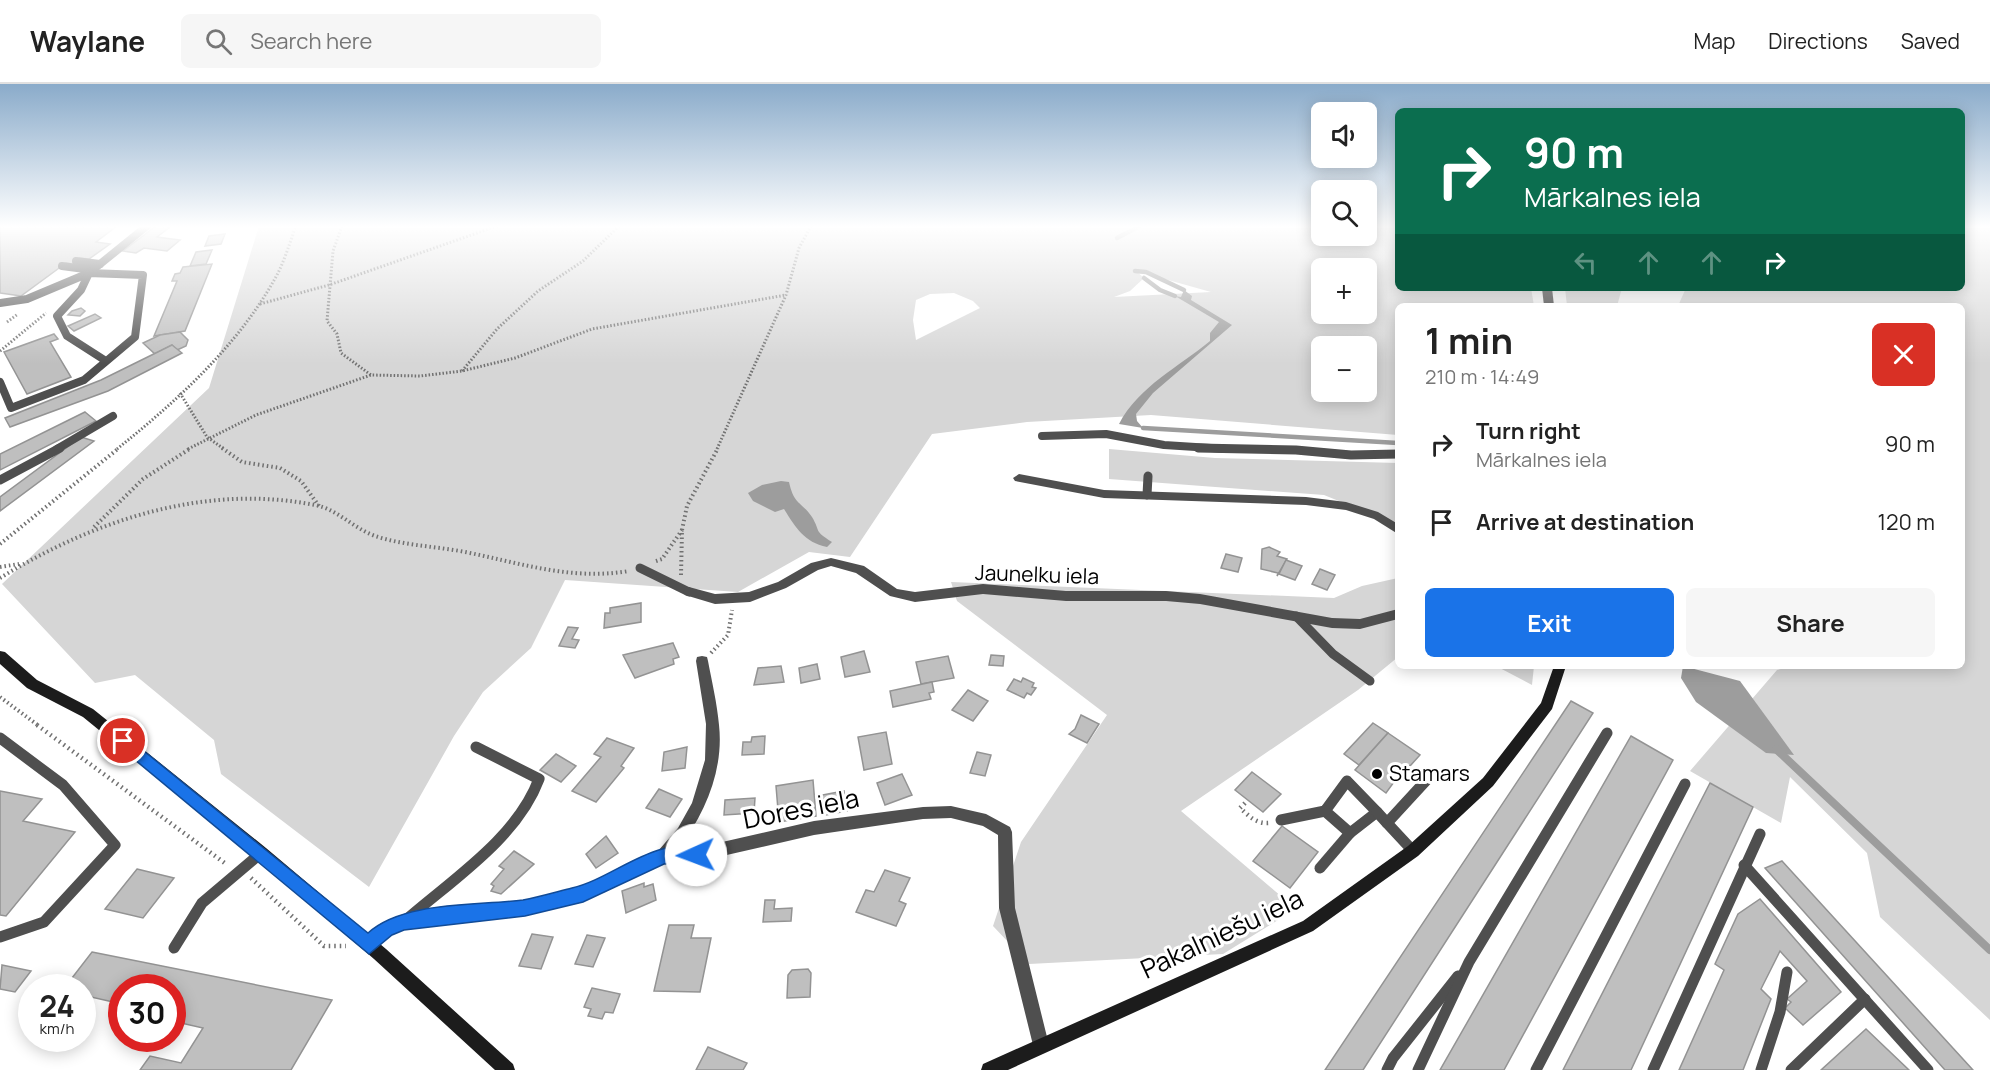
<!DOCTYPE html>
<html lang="en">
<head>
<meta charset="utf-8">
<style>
  body { margin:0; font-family:Manrope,sans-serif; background:#f6f6f6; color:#222; height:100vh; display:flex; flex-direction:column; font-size:22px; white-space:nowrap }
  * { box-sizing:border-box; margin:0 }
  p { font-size:20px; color:#767676 }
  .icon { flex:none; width:33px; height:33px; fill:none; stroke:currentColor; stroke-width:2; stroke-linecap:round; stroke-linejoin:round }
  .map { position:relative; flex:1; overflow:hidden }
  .drawer { position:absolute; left:1395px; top:219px; width:570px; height:366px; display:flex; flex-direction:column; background:#fff; border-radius:9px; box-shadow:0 3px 15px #0003 }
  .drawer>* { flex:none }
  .guide { position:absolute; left:1395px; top:24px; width:570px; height:183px; border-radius:9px; box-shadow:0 3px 15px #0003; background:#0b6e4f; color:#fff; overflow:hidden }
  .tools { position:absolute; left:1311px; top:18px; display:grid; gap:12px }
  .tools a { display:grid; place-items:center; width:66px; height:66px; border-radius:9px; background:#fff; box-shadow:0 3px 15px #0003; font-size:30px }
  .speed { position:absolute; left:18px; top:890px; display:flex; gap:12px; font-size:30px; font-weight:700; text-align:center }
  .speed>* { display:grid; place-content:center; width:78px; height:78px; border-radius:50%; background:#fff; box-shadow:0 3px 15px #0003; line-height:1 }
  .speed small { font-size:15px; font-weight:400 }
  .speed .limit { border:9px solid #d22; background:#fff; color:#111 }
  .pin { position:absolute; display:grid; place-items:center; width:51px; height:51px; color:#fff; margin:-26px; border:3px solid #fff; border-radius:50%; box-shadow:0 2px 6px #0007 }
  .me { position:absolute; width:66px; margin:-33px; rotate:268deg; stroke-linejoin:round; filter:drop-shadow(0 0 4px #0008) }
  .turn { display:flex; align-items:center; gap:21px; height:126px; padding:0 30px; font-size:27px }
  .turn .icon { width:78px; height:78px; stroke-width:2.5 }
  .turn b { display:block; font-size:42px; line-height:51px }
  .lanes { display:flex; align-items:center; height:57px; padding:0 30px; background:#0003; justify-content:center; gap:30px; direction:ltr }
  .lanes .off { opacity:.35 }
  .round { display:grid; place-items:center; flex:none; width:63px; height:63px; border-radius:9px; background:#f6f6f6 }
  .head { display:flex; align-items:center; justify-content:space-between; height:102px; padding:0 30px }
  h1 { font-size:36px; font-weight:700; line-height:45px }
  .primary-button { display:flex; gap:12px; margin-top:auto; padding:12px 30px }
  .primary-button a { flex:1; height:69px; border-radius:9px; background:#1a73e8; color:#fff; font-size:24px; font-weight:700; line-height:69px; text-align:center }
  .primary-button a+a { background:#f6f6f6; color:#222 }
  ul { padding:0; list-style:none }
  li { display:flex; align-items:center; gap:18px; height:78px; padding:0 30px }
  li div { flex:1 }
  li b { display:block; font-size:22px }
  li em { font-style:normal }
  header { display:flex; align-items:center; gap:36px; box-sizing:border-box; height:84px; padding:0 30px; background:#fff; border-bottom:2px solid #e0e0e0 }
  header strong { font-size:28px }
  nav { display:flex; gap:33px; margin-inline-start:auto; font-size:21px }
  .search { width:420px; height:54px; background:#f6f6f6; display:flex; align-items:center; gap:15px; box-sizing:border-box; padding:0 21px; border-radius:9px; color:#767676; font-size:22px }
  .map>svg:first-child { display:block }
</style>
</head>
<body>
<header>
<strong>Waylane</strong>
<div class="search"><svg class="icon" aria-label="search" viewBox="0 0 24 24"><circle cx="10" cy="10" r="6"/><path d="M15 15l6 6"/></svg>Search here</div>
<nav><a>Map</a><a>Directions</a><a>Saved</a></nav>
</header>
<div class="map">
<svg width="1990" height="986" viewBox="0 0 1990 986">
  <rect width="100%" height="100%" fill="#fff"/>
  <g fill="#d6d6d6" fill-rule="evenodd">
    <path d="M 259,142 L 1321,142 L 1322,152 L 1366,152 L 1367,142 L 1398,142 L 1398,204 L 1531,204 L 1534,222 L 1398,222 L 1398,351 L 1151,331 L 1027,338 L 932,350 L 850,473 L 809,468 L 738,508 L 565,496 L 531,564 L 483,608 L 454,652 L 369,803 L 221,690 L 214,656 L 135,591 L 95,599 L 2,500 L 209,304 ZM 1322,184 L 1366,184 L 1366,230 L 1322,230 ZM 1136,187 L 1211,208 L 1114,213 L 1130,207 L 1144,194 ZM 954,209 L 973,217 L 980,224 L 916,256 L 913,236 L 916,216 L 930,210 ZM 1322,262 L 1366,262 L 1366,308 L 1322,308 Z"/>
    <path d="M 1962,142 L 1990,142 L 1990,936 L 1880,833 L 1867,769 L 1790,693 L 1781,739 L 1690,687 L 1777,586 L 1792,582 L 1962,582 L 1962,222 L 1678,222 L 1686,204 L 1962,204 Z"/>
    <path d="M 1565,204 L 1622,204 L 1617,222 L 1567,222 Z"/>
    <path d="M 1109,365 L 1215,374 L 1398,379 L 1398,441 L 1324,411 L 1109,395 Z"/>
    <path d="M 1398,494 L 1398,573 L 1358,606 L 1181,727 L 1296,825 L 1223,870 L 1029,880 L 993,842 L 1021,758 L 1107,631 L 957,517 L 951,498 L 1334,514 L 1362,502 Z"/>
    <path d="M 1496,582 L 1534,582 L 1532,601 Z"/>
  </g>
  <g fill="#9d9d9d">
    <path d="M 1184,206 L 1192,212 L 1191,216 L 1232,241 L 1153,309 L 1136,330 L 1137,337 L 1143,344 L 1119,340 C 1139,302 1179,283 1210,257 L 1210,249 L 1219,238 L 1175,212 L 1181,213 Z"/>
    <path d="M 781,397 L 789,398 C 794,421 801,417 812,433 C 821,448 813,446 832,458 L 827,463 C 804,458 796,444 784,425 L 775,428 L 753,417 L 748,409 L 762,401 Z"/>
    <path d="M 1683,582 L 1740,597 L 1794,671 L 1766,669 L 1696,618 L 1681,594 Z"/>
  </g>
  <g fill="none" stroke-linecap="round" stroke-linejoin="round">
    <g stroke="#9d9d9d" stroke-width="4.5">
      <path d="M 1117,154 L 1140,142"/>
      <path d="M 1135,187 L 1146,188 L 1184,206"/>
      <path d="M 1144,194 L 1160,206 L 1175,212"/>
      <path d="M 1143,344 L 1398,359"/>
    </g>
    <path stroke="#9d9d9d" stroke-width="8" d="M 1776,665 L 1990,866"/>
  </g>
  <g fill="#bfbfbf" stroke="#939393" stroke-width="1.5">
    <path d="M 0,142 L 117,142 L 96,158 L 110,160 L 89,175 L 79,174 L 72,180 L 66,179 L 21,212 L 0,209 Z"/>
    <path d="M 156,142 L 170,143 L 157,153 L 180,156 L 167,167 L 144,164 L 136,169 L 123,167 Z"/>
    <path d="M 225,150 L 221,160 L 205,162 L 209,152 Z"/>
    <path d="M 212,166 L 206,180 L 190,182 L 196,168 Z"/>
    <path d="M 212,180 L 185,247 L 154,252 L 177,197 L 172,197 L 175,190 L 180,189 L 183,183 Z"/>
    <path d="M 81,224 L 85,227 L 80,232 L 68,231 L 72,227 Z"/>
    <path d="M 95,230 L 101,234 L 74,247 L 68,242 Z"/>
    <path d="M 180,248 L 188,256 L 186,262 L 177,266 L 172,261 L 155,270 L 143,259 L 160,251 Z"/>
    <path d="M 54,250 L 58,255 L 50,258 L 71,293 L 27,310 L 4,268 Z"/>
    <path d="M 172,261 L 182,269 L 108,307 L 10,343 L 5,334 L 101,296 Z"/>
    <path d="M 85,328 L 96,337 L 0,386 L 0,370 Z"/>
    <path d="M 81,353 L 94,357 L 0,427 L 0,413 Z"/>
    <path d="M 1269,463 L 1280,468 L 1277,472 L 1287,475 L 1277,492 L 1278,489 L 1261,485 L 1262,465 Z"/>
    <path d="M 1226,470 L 1242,474 L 1238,488 L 1221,484 Z"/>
    <path d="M 1286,476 L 1302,482 L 1295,496 L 1279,490 Z"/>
    <path d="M 1320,485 L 1335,491 L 1327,506 L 1312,500 Z"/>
    <path d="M 641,519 L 641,538 L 604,544 L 605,529 L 610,529 L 610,524 Z"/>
    <path d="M 568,543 L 578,544 L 572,555 L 579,556 L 575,564 L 559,562 Z"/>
    <path d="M 673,559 L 679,573 L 673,575 L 674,580 L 635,594 L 623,571 Z"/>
    <path d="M 864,567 L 870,588 L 845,593 L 841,573 Z"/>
    <path d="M 991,571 L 1004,572 L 1003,582 L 989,581 Z"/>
    <path d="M 948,572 L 954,594 L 921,600 L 916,578 Z"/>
    <path d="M 817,580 L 820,595 L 801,599 L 799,584 Z"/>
    <path d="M 781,582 L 784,598 L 754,601 L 758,584 Z"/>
    <path d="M 1023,594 L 1034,599 L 1032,603 L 1036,604 L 1031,611 L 1027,609 L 1024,614 L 1007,606 L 1014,595 L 1021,598 Z"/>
    <path d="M 932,598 L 934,608 L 929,609 L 931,615 L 893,623 L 890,607 Z"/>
    <path d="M 968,606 L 988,617 L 973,637 L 952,626 Z"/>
    <path d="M 1571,617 L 1593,629 L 1363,986 L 1325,986 Z"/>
    <path d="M 1081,631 L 1099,640 L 1087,659 L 1069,650 L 1075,645 Z"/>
    <path d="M 1373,639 L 1388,649 L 1359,681 L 1344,670 Z"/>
    <path d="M 886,648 L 892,680 L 864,686 L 858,653 Z"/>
    <path d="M 1388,649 L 1420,671 L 1410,682 L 1407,680 L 1386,709 L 1355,686 Z"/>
    <path d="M 765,652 L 764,670 L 742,671 L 743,658 L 751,658 L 752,653 Z"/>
    <path d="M 1631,652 L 1673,676 L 1504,986 L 1440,986 Z"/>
    <path d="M 607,654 L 634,664 L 621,682 L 624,684 L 596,718 L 572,707 L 601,673 L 594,670 Z"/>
    <path d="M 687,663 L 685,684 L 662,687 L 664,668 Z"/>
    <path d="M 977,668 L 991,671 L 985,692 L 970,689 Z"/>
    <path d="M 556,670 L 576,682 L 561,698 L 540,686 Z"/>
    <path d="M 1252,688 L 1281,710 L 1263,728 L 1235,706 Z"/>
    <path d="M 902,690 L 912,711 L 885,721 L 877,699 Z"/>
    <path d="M 813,696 L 816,732 L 779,738 L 776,702 Z"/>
    <path d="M 1710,699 L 1753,723 L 1631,986 L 1563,986 Z"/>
    <path d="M 659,705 L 682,715 L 670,733 L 646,724 Z"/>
    <path d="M 0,707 L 42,715 L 23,737 L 75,748 L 6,832 L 0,831 Z"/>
    <path d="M 844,707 L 847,727 L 825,731 L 822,711 Z"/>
    <path d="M 755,714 L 754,729 L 724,731 L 725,716 Z"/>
    <path d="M 1282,742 L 1318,768 L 1290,804 L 1253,777 Z"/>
    <path d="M 606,752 L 618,769 L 596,784 L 586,770 Z"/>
    <path d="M 514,767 L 534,780 L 501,810 L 491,807 L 494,802 L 491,800 L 504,785 L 499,782 Z"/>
    <path d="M 1782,777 L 1973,986 L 1945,986 L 1765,784 Z"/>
    <path d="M 137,785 L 174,794 L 143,834 L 105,825 Z"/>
    <path d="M 885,786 L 910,794 L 899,817 L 906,820 L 896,842 L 856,828 L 866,806 L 874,808 Z"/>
    <path d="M 644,799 L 644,803 L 653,800 L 656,816 L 626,829 L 622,807 Z"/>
    <path d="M 1760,815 L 1841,908 L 1803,941 L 1785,924 L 1791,918 L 1787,915 L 1807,897 L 1780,867 L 1761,905 L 1771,915 L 1743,986 L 1679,986 L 1724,886 L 1715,880 L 1738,830 Z"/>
    <path d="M 765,816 L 775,816 L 774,825 L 792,824 L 791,837 L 763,838 Z"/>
    <path d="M 669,841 L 694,841 L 691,854 L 711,854 L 700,908 L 654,907 Z"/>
    <path d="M 532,850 L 553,853 L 541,885 L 519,882 Z"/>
    <path d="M 587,851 L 605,854 L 593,883 L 575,880 Z"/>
    <path d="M 92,868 L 332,916 L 291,986 L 140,986 L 150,972 L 181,979 L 203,944 L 172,937 L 172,903 L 122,903 L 122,920 L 82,911 L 82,903 L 65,903 Z"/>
    <path d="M 2,881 L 31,887 L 15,908 L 0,905 Z"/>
    <path d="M 808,885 L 811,889 L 810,913 L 787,914 L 788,891 L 792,886 Z"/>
    <path d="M 592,904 L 620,910 L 613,929 L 605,928 L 602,935 L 588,932 L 591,925 L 584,923 Z"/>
    <path d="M 1866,945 L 1909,986 L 1821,986 Z"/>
    <path d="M 708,963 L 747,979 L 743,986 L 696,986 Z"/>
  </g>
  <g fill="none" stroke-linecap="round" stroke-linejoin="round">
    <g stroke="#717171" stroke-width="3" stroke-dasharray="1.5 2" stroke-linecap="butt">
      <path d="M 342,142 L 333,167 L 327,237 L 337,250 L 341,269 L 371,291 L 420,292 L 462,287 L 515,274 L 592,245 L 786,211"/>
      <path d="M 260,220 L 329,201 L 497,142"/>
      <path d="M 7,238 L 18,230"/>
      <path d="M 0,267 L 46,229"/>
      <path d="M 462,287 L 497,245 L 538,207 L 583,177 L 619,142"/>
      <path d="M 180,309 L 207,353 L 224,365"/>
      <path d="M 117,365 C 178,316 241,259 278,189 C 285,175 290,158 296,142"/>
      <path d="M 188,365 L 256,331 L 371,291"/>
      <path d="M 717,365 L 786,211 L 799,164 L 811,142"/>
    </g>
    <g stroke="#717171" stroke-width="4" stroke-dasharray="1.5 3" stroke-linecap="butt">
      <path d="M 222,364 L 242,378 L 280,384 L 301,397 L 319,422"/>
      <path d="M 94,443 L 143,395 L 191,364"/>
      <path d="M 0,460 L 119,364"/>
      <path d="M 656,477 L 662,475 L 682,446"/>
      <path d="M 0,483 L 19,480"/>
      <path d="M 681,491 L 682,446 L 687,422 L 718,364"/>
      <path d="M 0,494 C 93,437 204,399 315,421 C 337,425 353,444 375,452 C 402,461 431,462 460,467 C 518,478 569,497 629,487"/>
      <path d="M 711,569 L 728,551 L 732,526"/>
      <path d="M 0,613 L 39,642"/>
    </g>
    <g stroke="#717171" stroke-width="4.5" stroke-dasharray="1.5 4" stroke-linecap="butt">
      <path d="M 37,641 L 226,780"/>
      <path d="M 1245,719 L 1240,724 C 1249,732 1256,740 1269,739"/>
      <path d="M 251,794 L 324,862 L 346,862"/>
    </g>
    <g stroke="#4f4f4f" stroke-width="8">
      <path d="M 76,177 L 100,180"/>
      <path d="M 62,182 L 92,186"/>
      <path d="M 0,219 L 27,215 L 89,189 L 147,142"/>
      <path d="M 0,298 L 11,324 L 84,296 L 135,253 L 143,191 L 89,189 L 81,206 L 57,232 L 67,252 L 106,277"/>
      <path d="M 1042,352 L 1106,350 L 1164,361 L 1227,365"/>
      <path d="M 57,365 L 113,332"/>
    </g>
    <g stroke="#4f4f4f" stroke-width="9">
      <path d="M 1198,364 L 1296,366 L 1351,371 L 1398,370"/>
      <path d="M 0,396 L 60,364"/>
      <path d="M 1147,411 L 1148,392"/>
      <path d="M 640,484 L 689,508"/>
      <path d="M 1296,532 L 1333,570 L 1370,597"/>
    </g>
    <g stroke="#4f4f4f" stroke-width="11">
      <path d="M 0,654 L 63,701 L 115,761 L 44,838 L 0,853"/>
      <path d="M 1347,697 L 1377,728 L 1350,749 L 1325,727 Z"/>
      <path d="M 1377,728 L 1387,739"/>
      <path d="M 1281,736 L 1325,727"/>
      <path d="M 1413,767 L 1387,739 L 1433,689"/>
      <path d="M 1744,781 L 1928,986"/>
      <path d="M 1320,784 L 1350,749"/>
      <path d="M 406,836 C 453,795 517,754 539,695 L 476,663"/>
      <path d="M 174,864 L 202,819 L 261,769"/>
      <path d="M 1387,986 L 1393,974 L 1458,892"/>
      <path d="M 1418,986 L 1469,878 L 1607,649"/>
      <path d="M 1536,986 L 1685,700"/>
      <path d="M 1653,986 L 1760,750"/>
      <path d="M 1761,986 L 1780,928 L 1787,888"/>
      <path d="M 1791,986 L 1865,915"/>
    </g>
    <g fill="#4f4f4f" fill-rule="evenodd">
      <path d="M 1019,390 L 1104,406 L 1306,413 L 1346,418 L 1378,428 L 1398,440 L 1398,450 L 1374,435 L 1346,426 L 1306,421 L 1104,414 L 1015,397 L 1013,394 Z"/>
      <path d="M 831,474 L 864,482 L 897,505 L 915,508 L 983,500 L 1066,507 L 1166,507 L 1200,510 L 1332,534 L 1360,535 L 1398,525 L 1398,535 L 1360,545 L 1332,544 L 1200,520 L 1166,517 L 1066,517 L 983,510 L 915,518 L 890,512 L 856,489 L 831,482 L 818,486 L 786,504 L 750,518 L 715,520 L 685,511 L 683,508 L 685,505 L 689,503 L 715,510 L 749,508 L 778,498 L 811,479 Z"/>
      <path d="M 702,572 L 707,573 L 708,577 C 712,598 717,619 719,641 C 724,686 705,729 679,765 L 696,764 L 814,737 L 923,723 L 951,722 L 986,730 L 1010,743 L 1012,748 L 1015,824 L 1049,961 L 1047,967 L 1041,969 L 1035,967 L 1033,961 L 999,824 L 998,751 L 983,742 L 951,734 L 923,735 L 814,751 L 696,778 L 664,779 L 583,817 L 525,831 L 405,844 L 391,850 L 374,866 L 369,869 L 364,866 L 361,861 L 364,856 L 381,840 L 404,830 L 525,817 L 581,803 L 658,767 L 678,744 L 692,719 L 705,676 L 706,640 L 696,577 L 697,573 Z"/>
    </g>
    <g fill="#1c1c1c" fill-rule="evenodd">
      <path d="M 1542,204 L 1552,204 L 1554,222 L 1544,222 Z"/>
      <path d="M 0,567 L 5,568 L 37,596 L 93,625 L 266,764 L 386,865 L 513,980 L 515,986 L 495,986 L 374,875 L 256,774 L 83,633 L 27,604 L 0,580 Z"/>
      <path d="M 1554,582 L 1566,582 L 1552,625 L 1493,702 L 1418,772 L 1313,847 L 1008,986 L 981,986 L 983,980 L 1303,837 L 1408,762 L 1483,694 L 1541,619 Z"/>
    </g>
  </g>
  <linearGradient id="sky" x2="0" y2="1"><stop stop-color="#8aabca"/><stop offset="0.51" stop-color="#fff"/><stop offset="1" stop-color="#fff" stop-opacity="0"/></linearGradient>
  <rect width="1990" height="280" fill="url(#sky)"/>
  <path fill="#1a73e8" stroke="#114b97" stroke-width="1.5" d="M 123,650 L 368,849 C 403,817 476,822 523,816 C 539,813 556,808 572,804 C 613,795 658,749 702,766 L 704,771 L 702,777 L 664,780 L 583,818 L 525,832 L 404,846 L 392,851 L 369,870 L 117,661 L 115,657 L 117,652 Z"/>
  <circle fill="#000" stroke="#fff" stroke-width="2" cx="1377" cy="690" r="6"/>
  <g text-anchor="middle" stroke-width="6" stroke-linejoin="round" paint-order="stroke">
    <g font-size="21" fill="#000" stroke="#fff">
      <text transform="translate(1037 491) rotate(2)" y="7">Jaunelku iela</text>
    </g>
    <g font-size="21" fill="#000" stroke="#fff" text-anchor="start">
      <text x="1389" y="697">Stamars</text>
    </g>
    <g font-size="26" fill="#000" stroke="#fff">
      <text transform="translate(801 725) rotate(-11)" y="9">Dores iela</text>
      <text transform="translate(1222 850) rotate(-25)" y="9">Pakalniešu iela</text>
    </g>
  </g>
</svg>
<div class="tools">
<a><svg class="icon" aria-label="sound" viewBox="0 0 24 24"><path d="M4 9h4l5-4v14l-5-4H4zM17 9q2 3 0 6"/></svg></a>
<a><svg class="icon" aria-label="search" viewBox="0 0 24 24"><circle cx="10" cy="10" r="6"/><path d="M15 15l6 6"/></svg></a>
<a>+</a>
<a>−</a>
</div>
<div class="speed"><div>24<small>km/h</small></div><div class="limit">30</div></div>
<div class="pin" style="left:123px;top:657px;background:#d93025"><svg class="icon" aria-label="arrive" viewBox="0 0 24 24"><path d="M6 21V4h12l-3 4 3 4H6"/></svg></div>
<svg class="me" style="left:696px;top:771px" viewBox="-20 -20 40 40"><circle r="19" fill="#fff"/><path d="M0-13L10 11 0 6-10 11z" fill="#1a73e8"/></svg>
<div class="guide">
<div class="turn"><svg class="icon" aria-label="right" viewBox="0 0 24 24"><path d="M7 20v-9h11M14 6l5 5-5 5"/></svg><div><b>90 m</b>Mārkalnes iela</div></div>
<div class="lanes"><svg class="icon off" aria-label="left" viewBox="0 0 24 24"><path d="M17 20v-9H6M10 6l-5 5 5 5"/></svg><svg class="icon off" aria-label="ahead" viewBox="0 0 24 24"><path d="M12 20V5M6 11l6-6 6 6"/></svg><svg class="icon off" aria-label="ahead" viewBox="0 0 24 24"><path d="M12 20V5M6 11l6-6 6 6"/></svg><svg class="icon" aria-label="right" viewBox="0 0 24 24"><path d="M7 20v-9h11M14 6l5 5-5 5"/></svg></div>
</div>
<section class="drawer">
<div class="head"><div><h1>1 min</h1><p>210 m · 14:49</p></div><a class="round" style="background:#d93025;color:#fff"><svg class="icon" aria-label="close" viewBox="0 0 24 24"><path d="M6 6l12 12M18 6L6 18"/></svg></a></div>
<ul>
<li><svg class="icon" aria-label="right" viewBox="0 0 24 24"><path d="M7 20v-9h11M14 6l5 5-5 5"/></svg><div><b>Turn right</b><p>Mārkalnes iela</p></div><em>90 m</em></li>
<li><svg class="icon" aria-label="arrive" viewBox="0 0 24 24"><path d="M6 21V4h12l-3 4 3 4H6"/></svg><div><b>Arrive at destination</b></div><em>120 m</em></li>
</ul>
<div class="primary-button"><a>Exit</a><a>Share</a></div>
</section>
</div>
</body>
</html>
